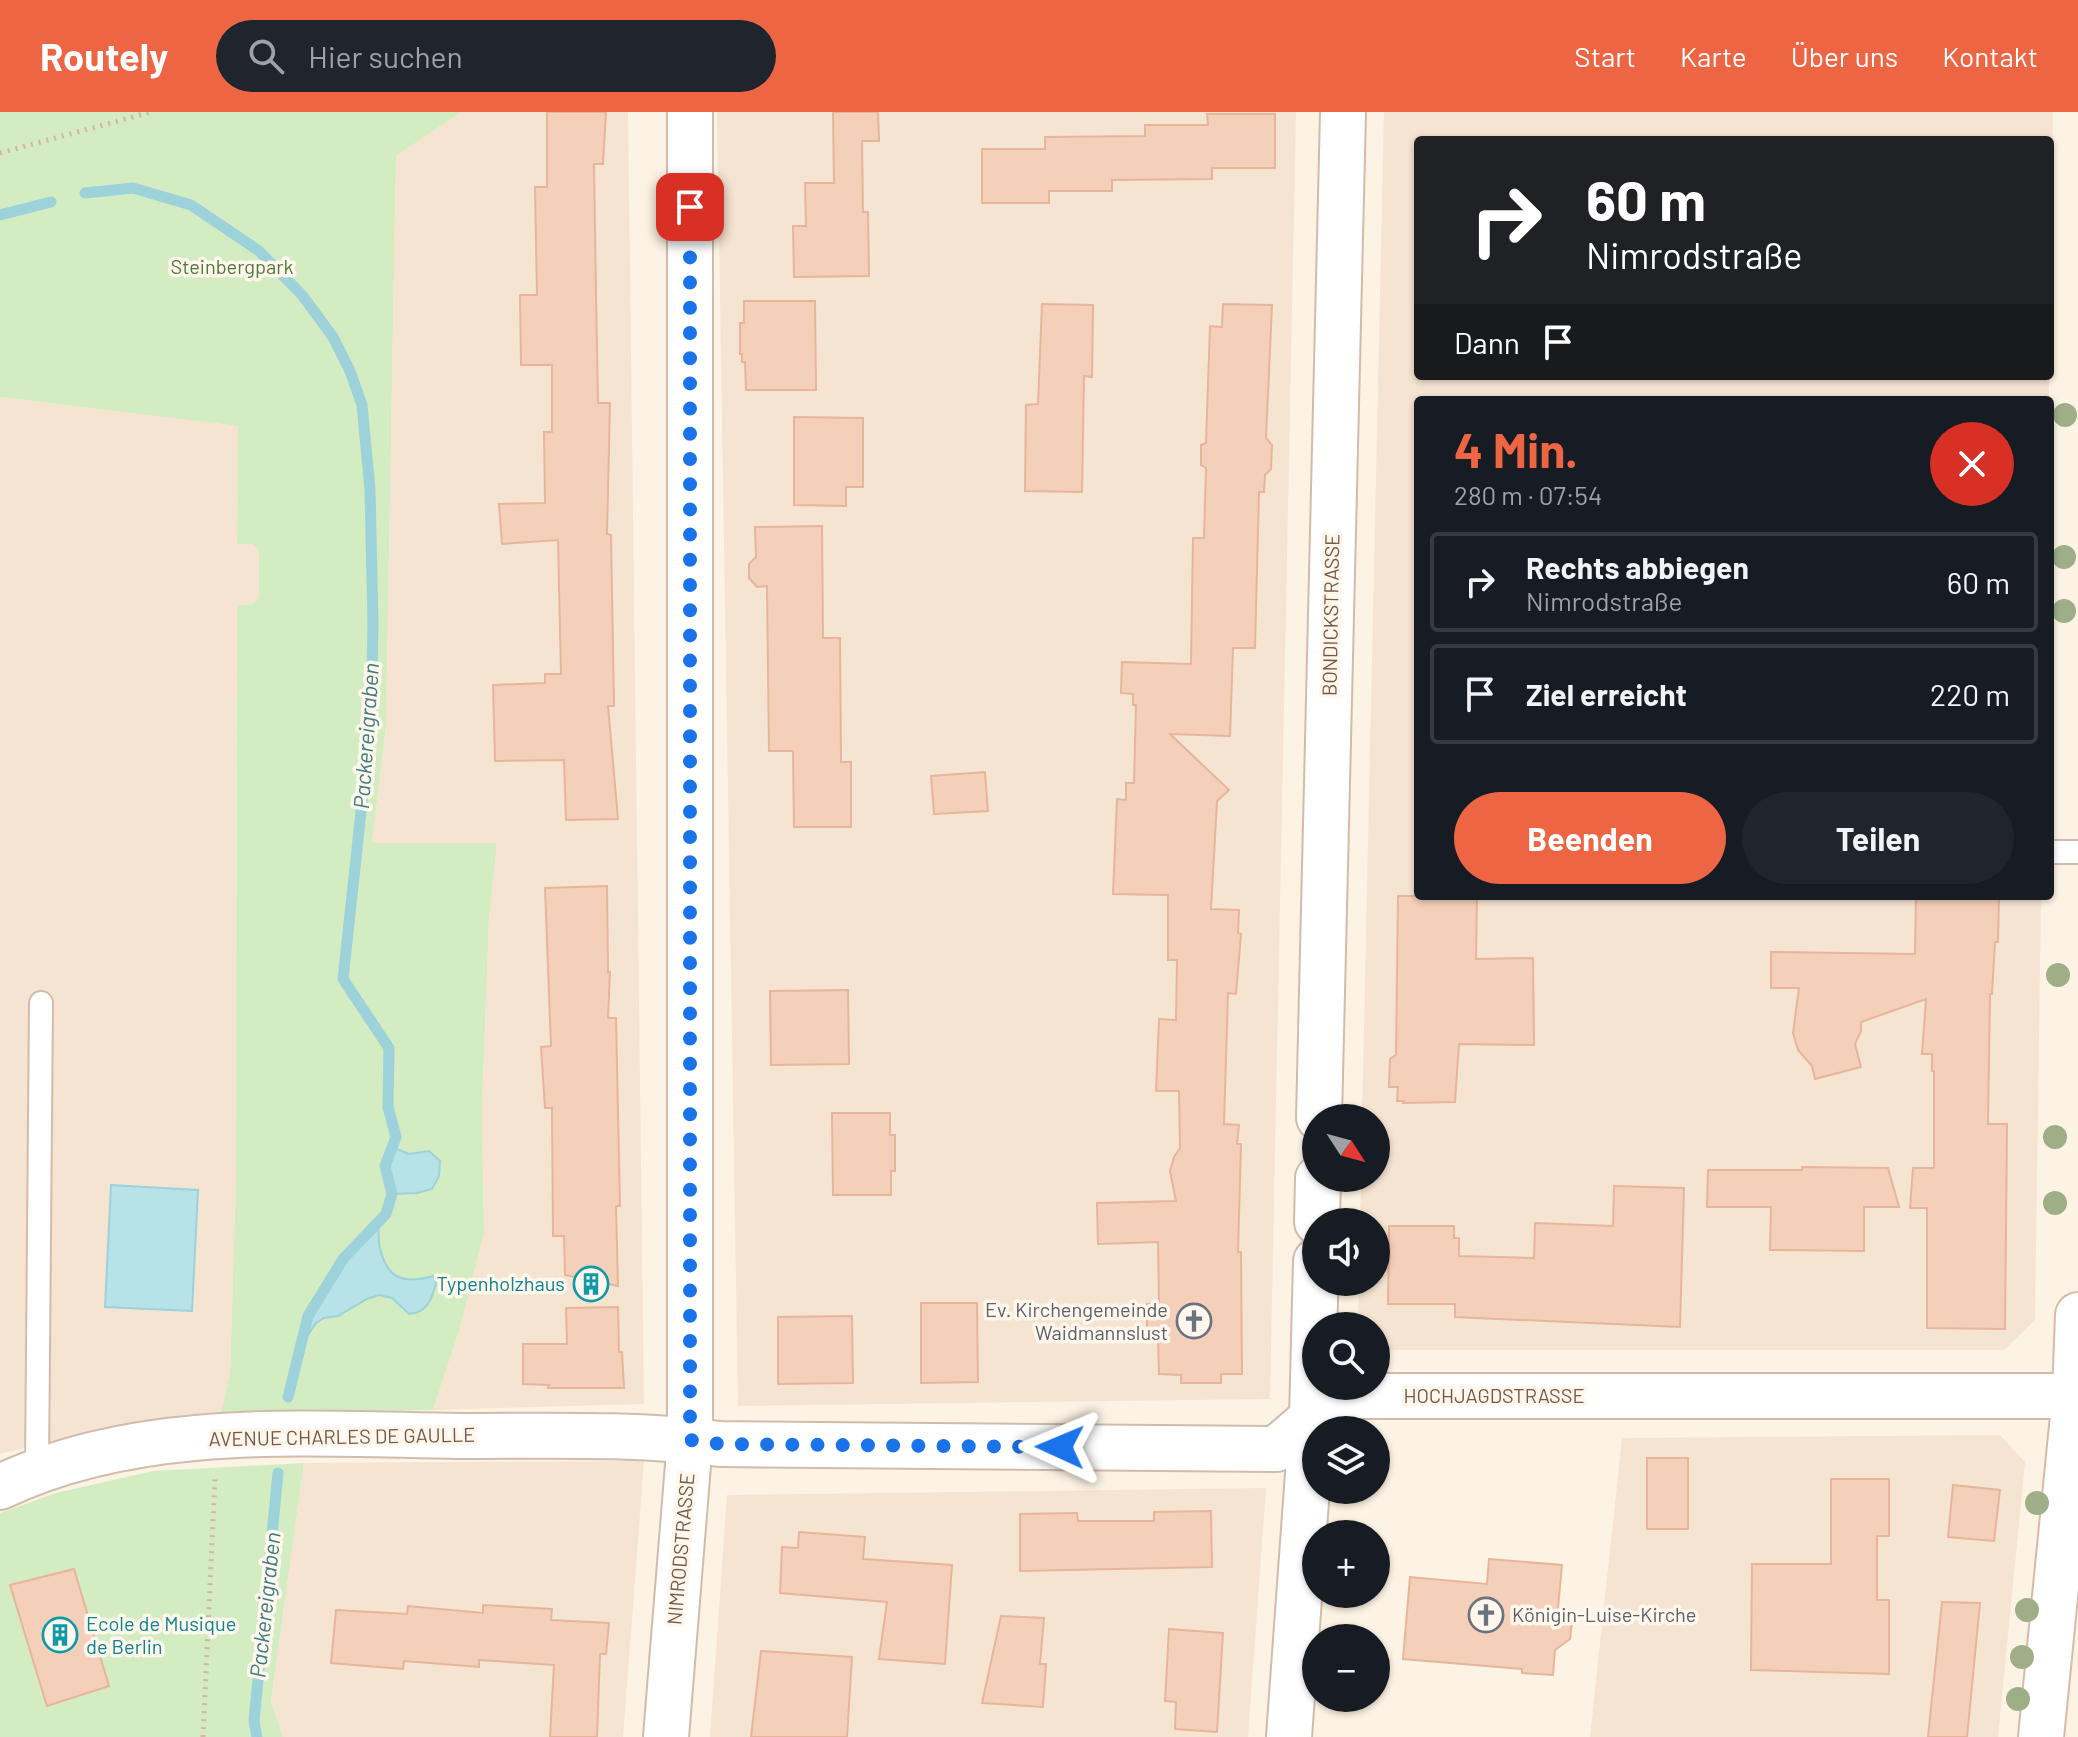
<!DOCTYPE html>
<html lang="de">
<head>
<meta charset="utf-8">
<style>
  body { margin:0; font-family:Barlow,sans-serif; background:#20242c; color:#f1f3f6; height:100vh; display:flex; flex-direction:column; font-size:30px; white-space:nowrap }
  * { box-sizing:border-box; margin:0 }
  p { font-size:26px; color:#9ea1a6 }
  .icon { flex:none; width:44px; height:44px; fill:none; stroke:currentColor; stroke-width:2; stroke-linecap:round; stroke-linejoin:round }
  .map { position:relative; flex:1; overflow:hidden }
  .sheet { position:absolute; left:1414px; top:284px; width:640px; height:504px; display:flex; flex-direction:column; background:#171b24; border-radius:8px; box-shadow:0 2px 6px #0004 }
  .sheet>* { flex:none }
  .hud { position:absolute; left:1414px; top:24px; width:640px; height:244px; border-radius:8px; box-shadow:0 2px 6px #0004; background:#202124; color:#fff; overflow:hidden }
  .needle { width:52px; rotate:126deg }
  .controls { position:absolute; left:1302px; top:992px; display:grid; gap:16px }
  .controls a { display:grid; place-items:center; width:88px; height:88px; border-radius:50%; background:#171b24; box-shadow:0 2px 6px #0004; font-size:40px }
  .pin { position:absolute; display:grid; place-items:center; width:68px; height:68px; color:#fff; margin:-34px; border-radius:16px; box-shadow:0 4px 12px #0006 }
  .me { position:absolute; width:88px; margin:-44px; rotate:271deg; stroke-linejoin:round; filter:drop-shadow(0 0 6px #0008) }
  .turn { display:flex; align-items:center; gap:28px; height:168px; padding:0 40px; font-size:36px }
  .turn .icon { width:104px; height:104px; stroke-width:2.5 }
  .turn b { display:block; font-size:56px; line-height:68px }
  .then { display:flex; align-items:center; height:76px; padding:0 40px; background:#0003; gap:16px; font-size:30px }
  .round { display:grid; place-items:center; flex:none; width:84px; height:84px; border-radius:42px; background:#20242c }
  .summary { display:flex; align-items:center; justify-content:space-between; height:136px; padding:0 40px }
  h1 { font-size:48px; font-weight:700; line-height:60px; color:#ed6543 }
  .button { display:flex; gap:16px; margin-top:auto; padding:16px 40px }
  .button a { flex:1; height:92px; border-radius:48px; background:#ed6543; color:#fff; font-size:32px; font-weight:700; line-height:92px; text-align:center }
  .button a+a { background:#20242c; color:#f1f3f6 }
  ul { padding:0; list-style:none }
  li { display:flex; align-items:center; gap:24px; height:100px; margin:0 16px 12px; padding:0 24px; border:4px solid #363941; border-radius:8px }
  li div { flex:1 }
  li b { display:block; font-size:30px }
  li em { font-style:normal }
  header { display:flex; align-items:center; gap:48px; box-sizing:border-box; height:112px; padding:0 40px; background:#ed6543; color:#fff }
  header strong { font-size:38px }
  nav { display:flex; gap:44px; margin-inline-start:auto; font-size:28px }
  .search { width:560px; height:72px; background:#20242c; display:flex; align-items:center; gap:20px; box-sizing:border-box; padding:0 28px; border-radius:44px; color:#9ea1a6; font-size:30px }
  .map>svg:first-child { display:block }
</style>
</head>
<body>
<header>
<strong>Routely</strong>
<div class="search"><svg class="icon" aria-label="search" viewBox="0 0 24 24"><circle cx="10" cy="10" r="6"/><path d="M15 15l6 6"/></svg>Hier suchen</div>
<nav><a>Start</a><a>Karte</a><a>Über uns</a><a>Kontakt</a></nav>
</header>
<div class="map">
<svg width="2078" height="1625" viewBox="0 0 2078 1625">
  <rect width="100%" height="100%" fill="#fdf3e4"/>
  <g fill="#f5e4d2">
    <path d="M 461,0 L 628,0 L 644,1292 L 433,1298 L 460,1216 L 484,1121 L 482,997 L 489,806 L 497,731 L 372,732 L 386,615 L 396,44 Z"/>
    <path d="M 717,0 L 1296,0 L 1270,1287 L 738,1294 Z"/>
    <path d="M 1384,0 L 2053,0 L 2050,217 L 2050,28 L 1418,28 L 1418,264 L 2049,264 L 2049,288 L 1418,288 L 1418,784 L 2041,784 L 2035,1208 L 2004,1238 L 1376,1238 L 1376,1214 L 1358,1214 L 1359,1170 L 1376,1170 L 1376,1110 L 1360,1110 L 1361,1066 L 1376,1066 L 1376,1006 L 1362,1006 Z"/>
    <path d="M 0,285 L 238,314 L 237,432 L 252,432 L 259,439 L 259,485 L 252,493 L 237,494 L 236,1063 L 230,1262 L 221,1301 L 183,1303 L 130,1311 L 0,1342 Z"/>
    <path d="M 2000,1323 L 2025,1350 L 1998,1625 L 1590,1625 L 1622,1326 Z"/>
    <path d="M 644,1349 L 623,1625 L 283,1625 L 271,1589 L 304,1351 Z"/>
    <path d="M 1266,1376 L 1248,1625 L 710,1625 L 727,1383 Z"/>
  </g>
  <g fill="#d4ecc2">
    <path d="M 0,0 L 461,0 L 396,44 L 386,615 L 372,731 L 497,731 L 489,806 L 482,997 L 484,1121 L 460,1216 L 433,1298 L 221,1301 L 230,1262 L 236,1063 L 237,493 L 252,493 L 259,485 L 259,439 L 252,432 L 237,432 L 238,314 L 0,285 Z"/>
    <path d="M 304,1351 L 271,1589 L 283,1625 L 0,1625 L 0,1401 L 56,1381 L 153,1359 Z"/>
  </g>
  <g fill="#b7e2e8" stroke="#9dd2da" stroke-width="2">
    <path d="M 392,1035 L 409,1042 L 429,1039 L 440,1049 L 439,1064 L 432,1077 L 417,1081 L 392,1082 L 385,1054 Z"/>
    <path d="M 111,1073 L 198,1078 L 192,1199 L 105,1195 Z"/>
    <path d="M 378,1110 C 379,1119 378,1128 380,1136 C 387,1168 405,1172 433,1164 L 436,1171 C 432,1187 427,1201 409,1202 L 392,1186 L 379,1183 L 367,1187 L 338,1204 L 324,1206 L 316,1211 L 300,1235 L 308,1204 L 343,1147 Z"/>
  </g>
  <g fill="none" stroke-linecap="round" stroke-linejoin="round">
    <g stroke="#9dd2da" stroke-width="11">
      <path d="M 85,81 L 133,76 L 191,93 L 259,139 L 302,183 L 333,225 L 350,259 L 362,293 L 370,378 L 373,512 L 371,607 L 343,867 L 389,936 L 388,995 L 396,1025 L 385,1054 L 392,1082 L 386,1102 L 343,1147 L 308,1204 L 288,1285"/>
      <path d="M 0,103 L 51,90"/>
      <path d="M 257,1625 L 254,1609 L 278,1361"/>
    </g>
  </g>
  <g fill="#f4d0ba" stroke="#e7b59a" stroke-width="2">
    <path d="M 547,0 L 606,0 L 603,52 L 594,52 L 596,182 L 598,291 L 610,291 L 607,422 L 611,423 L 614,594 L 608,594 L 618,707 L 566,708 L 564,648 L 495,649 L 493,573 L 545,571 L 545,562 L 561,562 L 558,428 L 502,432 L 499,392 L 545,391 L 544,320 L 552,320 L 552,253 L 521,253 L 520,183 L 537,183 L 535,75 L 547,75 Z"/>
    <path d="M 833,0 L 878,0 L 879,29 L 862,29 L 863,100 L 868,100 L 869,164 L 794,165 L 793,114 L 806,114 L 805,71 L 834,71 Z"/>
    <path d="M 1207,2 L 1275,2 L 1275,56 L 1212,56 L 1212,67 L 1112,68 L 1112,79 L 1049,79 L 1049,91 L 982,91 L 982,37 L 1045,37 L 1045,25 L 1145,24 L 1145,13 L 1208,13 Z"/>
    <path d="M 744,189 L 815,189 L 816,278 L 746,278 L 745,250 L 742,250 L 742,242 L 740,242 L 740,211 L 744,211 Z"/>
    <path d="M 1042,192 L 1093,193 L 1092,265 L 1084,264 L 1082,380 L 1025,379 L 1026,293 L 1038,292 Z"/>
    <path d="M 1223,192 L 1272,193 L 1266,326 L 1272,333 L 1271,357 L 1265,363 L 1264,380 L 1259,380 L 1255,536 L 1233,536 L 1230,624 L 1170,622 L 1229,678 L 1217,689 L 1211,797 L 1239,798 L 1238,821 L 1241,822 L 1236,882 L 1228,881 L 1224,1012 L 1239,1013 L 1237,1032 L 1241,1032 L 1238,1140 L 1241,1140 L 1242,1262 L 1221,1262 L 1221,1271 L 1181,1271 L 1181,1263 L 1159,1262 L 1158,1226 L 1147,1226 L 1147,1192 L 1159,1192 L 1158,1130 L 1098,1132 L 1097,1091 L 1176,1089 L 1170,1059 L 1174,1045 L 1180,1036 L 1179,979 L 1156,979 L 1159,907 L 1176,908 L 1177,848 L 1168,848 L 1168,783 L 1113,782 L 1117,687 L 1126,688 L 1126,671 L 1134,671 L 1136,593 L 1133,593 L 1133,582 L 1121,581 L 1122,550 L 1191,552 L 1193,426 L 1204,426 L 1206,356 L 1201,353 L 1201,333 L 1206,331 L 1210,214 L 1222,215 Z"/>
    <path d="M 794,305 L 863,306 L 863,375 L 846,375 L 846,394 L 794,393 Z"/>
    <path d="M 822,414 L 823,526 L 840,526 L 841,650 L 851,650 L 851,715 L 794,715 L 793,639 L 769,639 L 767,474 L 757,475 L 749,466 L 749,452 L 756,445 L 755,415 Z"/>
    <path d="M 985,660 L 988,699 L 934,702 L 931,664 Z"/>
    <path d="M 607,774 L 608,860 L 610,860 L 608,906 L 616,906 L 620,1094 L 616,1094 L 618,1174 L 565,1163 L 564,1124 L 553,1124 L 552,996 L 545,996 L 541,935 L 551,934 L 545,776 Z"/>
    <path d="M 1398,784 L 1477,784 L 1476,847 L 1533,846 L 1534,933 L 1459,932 L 1455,990 L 1403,991 L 1404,989 L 1397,989 L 1398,975 L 1389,975 L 1390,947 L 1396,943 Z"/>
    <path d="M 1916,784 L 1999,784 L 1998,830 L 1995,830 L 1992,882 L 1990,882 L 1988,1012 L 2007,1012 L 2005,1217 L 1927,1216 L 1927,1096 L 1910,1096 L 1913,1056 L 1934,1056 L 1934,959 L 1932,959 L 1932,942 L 1922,942 L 1926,887 L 1861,910 L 1861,919 L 1855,932 L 1861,955 L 1815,967 L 1812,954 L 1798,938 L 1793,921 L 1799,876 L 1771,876 L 1771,840 L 1915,842 Z"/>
    <path d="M 848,878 L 849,952 L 771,953 L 770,879 Z"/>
    <path d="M 832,1001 L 890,1001 L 890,1023 L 895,1023 L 895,1059 L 891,1059 L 891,1083 L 833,1083 Z"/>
    <path d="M 1802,1055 L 1888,1056 L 1899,1095 L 1864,1095 L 1864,1139 L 1770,1138 L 1771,1095 L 1707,1095 L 1708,1058 L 1802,1058 Z"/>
    <path d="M 1614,1074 L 1684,1076 L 1680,1215 L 1455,1205 L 1455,1192 L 1388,1192 L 1389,1114 L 1454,1114 L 1454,1126 L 1459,1126 L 1459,1144 L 1534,1146 L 1535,1111 L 1613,1114 Z"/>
    <path d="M 921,1191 L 977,1191 L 978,1270 L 921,1271 Z"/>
    <path d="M 618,1195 L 619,1240 L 622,1240 L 624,1276 L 548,1276 L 549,1273 L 523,1272 L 523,1232 L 567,1232 L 566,1196 Z"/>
    <path d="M 852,1204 L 853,1271 L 778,1272 L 778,1205 Z"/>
    <rect x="1647" y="1346" width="41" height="71"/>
    <path d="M 1831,1367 L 1889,1367 L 1889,1424 L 1877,1424 L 1877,1488 L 1889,1488 L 1889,1562 L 1751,1558 L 1752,1452 L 1831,1452 Z"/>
    <path d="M 1953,1373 L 2000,1378 L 1994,1429 L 1948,1425 Z"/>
    <path d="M 1211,1399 L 1212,1455 L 1020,1459 L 1020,1402 L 1077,1401 L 1078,1409 L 1154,1409 L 1154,1400 Z"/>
    <path d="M 799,1420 L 865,1425 L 863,1447 L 952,1453 L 945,1552 L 879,1547 L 887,1490 L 780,1481 L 782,1435 L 798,1436 Z"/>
    <path d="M 1489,1447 L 1562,1453 L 1558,1496 L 1572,1510 L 1570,1527 L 1555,1538 L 1553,1563 L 1522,1561 L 1522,1557 L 1403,1547 L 1410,1465 L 1487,1472 Z"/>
    <path d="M 74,1457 L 109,1574 L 47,1594 L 10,1473 Z"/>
    <path d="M 1942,1490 L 1980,1491 L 1967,1625 L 1928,1625 Z"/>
    <path d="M 483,1493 L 552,1497 L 551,1508 L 609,1511 L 606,1542 L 600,1542 L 597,1625 L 550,1625 L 554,1553 L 479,1548 L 479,1555 L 404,1549 L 403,1557 L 331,1551 L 336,1498 L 407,1502 L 408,1494 L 483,1501 Z"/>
    <path d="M 1001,1504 L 1044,1506 L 1040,1552 L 1046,1552 L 1043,1595 L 982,1591 Z"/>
    <path d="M 1169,1517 L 1223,1521 L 1217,1620 L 1175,1617 L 1176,1590 L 1165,1589 Z"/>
    <path d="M 761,1539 L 852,1545 L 847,1625 L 751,1625 Z"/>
  </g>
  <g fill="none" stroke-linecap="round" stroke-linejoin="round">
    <g stroke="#d1bcac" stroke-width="26">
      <g id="service">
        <path d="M 2050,740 L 2078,740"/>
        <path d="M 37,1357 L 41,891"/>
      </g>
    </g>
    <g stroke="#d1bcac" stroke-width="48">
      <g id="minor">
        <path d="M 1319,1006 L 1343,0"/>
        <path d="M 1317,1110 L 1318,1066"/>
        <path d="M 0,1375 C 140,1308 309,1322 460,1324 C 547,1324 634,1321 720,1332 L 1276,1337 L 1312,1306 L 1349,1284 L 2075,1284"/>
        <path d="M 666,1625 L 690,1328 L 690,0"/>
        <path d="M 1289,1625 L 1312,1306 L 1316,1149"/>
      </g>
    </g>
    <g stroke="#d5bcaa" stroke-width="48">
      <path id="secondary" d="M 2041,1625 L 2075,1284 L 2078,1203"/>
    </g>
    <g stroke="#d9b39d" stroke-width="5" stroke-dasharray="2 6" stroke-linecap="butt">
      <path d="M 0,41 L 151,0"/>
      <path d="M 203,1625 L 215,1366"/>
    </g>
    <use href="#service" stroke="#fff" stroke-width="22"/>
    <use href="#minor" stroke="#fff" stroke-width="44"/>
    <use href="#secondary" stroke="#fff" stroke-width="44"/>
  </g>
  <g fill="#9eaf88">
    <circle cx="2065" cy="303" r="12"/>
    <circle cx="2064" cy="445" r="12"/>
    <circle cx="2064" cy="499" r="12"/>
    <circle cx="2058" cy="863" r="12"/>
    <circle cx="2055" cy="1025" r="12"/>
    <circle cx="2055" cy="1091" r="12"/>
    <circle cx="2037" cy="1391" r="12"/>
    <circle cx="2027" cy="1498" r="12"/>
    <circle cx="2022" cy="1545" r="12"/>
    <circle cx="2018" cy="1587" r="12"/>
  </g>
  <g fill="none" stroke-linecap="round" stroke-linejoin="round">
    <path stroke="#1a73e8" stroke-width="14" stroke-dasharray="0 25.2" d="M 690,95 L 690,1328 L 720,1332 L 1060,1335"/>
  </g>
  <defs>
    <g id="building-ring" transform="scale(1.8)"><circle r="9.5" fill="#fff7eb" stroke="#0f9aa8" stroke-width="1.5"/><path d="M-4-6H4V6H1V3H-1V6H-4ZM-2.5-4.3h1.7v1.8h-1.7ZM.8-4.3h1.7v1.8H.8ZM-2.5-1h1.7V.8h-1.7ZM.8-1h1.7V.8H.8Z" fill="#0f9aa8"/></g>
    <g id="church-ring" transform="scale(1.8)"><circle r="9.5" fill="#fff7eb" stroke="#6b7280" stroke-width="1.5"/><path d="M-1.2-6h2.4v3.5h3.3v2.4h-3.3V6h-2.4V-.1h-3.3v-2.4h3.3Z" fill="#6b7280"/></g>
  </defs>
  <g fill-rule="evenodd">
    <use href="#building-ring" x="591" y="1172"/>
    <use href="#church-ring" x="1194" y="1209"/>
    <use href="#church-ring" x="1486" y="1503"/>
    <use href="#building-ring" x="60" y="1523"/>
  </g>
  <g text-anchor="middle" stroke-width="7" stroke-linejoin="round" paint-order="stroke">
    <g font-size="20" fill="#50783d" stroke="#fff7eb">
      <text x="232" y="162">Steinbergpark</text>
    </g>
    <g font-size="20" fill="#775848" stroke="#fff7eb">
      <text transform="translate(1331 503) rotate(-89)" y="7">BONDICKSTRASSE</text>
      <text x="1494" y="1291">HOCHJAGDSTRASSE</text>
      <text transform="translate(342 1325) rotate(-1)" y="7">AVENUE CHARLES DE GAULLE</text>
      <text transform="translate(681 1437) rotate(-85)" y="7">NIMRODSTRASSE</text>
    </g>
    <g font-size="20" fill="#0d838f" stroke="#fff7eb" text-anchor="end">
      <text x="565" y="1179">Typenholzhaus</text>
      <text x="86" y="1519" text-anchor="start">Ecole de Musique<tspan x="86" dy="23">de Berlin</tspan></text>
    </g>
    <g font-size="20" fill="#5b616d" stroke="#fff7eb" text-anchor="end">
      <text x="1168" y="1205">Ev. Kirchengemeinde<tspan x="1168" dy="23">Waidmannslust</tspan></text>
      <text x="1512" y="1510" text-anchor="start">Königin-Luise-Kirche</text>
    </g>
    <g font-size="22" font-style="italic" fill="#3e7b84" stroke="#fff7eb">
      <text transform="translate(366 624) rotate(-86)" y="8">Packereigraben</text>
      <text transform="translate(265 1493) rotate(-84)" y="8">Packereigraben</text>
    </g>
  </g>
</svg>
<div class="controls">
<a><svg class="needle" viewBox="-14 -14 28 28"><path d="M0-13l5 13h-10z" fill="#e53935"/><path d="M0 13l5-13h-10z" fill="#9ea1a6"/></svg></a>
<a><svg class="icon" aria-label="sound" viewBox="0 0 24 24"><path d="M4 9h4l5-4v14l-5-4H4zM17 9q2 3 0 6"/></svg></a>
<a><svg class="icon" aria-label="search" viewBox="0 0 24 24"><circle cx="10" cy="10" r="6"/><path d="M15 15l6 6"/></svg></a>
<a><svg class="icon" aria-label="layers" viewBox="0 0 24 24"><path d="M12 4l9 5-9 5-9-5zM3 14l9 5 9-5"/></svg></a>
<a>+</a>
<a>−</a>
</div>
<div class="pin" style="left:690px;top:95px;background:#d93025"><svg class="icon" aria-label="arrive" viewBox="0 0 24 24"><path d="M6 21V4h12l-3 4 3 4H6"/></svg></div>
<svg class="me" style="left:1060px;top:1335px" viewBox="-20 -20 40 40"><path d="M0-17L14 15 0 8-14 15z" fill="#1a73e8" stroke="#fff" stroke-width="4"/></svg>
<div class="hud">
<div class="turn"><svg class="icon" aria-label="right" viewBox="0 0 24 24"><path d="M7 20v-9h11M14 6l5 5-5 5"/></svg><div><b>60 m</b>Nimrodstraße</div></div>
<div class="then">Dann<svg class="icon" aria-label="arrive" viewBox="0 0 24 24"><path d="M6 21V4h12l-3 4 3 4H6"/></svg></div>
</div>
<section class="sheet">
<div class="summary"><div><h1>4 Min.</h1><p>280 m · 07:54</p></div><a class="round" style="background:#d93025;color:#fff"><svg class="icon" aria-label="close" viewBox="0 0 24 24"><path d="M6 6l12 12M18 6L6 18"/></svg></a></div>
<ul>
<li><svg class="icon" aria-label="right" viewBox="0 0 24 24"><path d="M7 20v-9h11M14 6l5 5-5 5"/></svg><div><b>Rechts abbiegen</b><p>Nimrodstraße</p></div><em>60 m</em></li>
<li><svg class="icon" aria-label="arrive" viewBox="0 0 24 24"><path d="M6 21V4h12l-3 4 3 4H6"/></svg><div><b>Ziel erreicht</b></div><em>220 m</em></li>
</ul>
<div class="button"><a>Beenden</a><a>Teilen</a></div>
</section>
</div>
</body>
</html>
